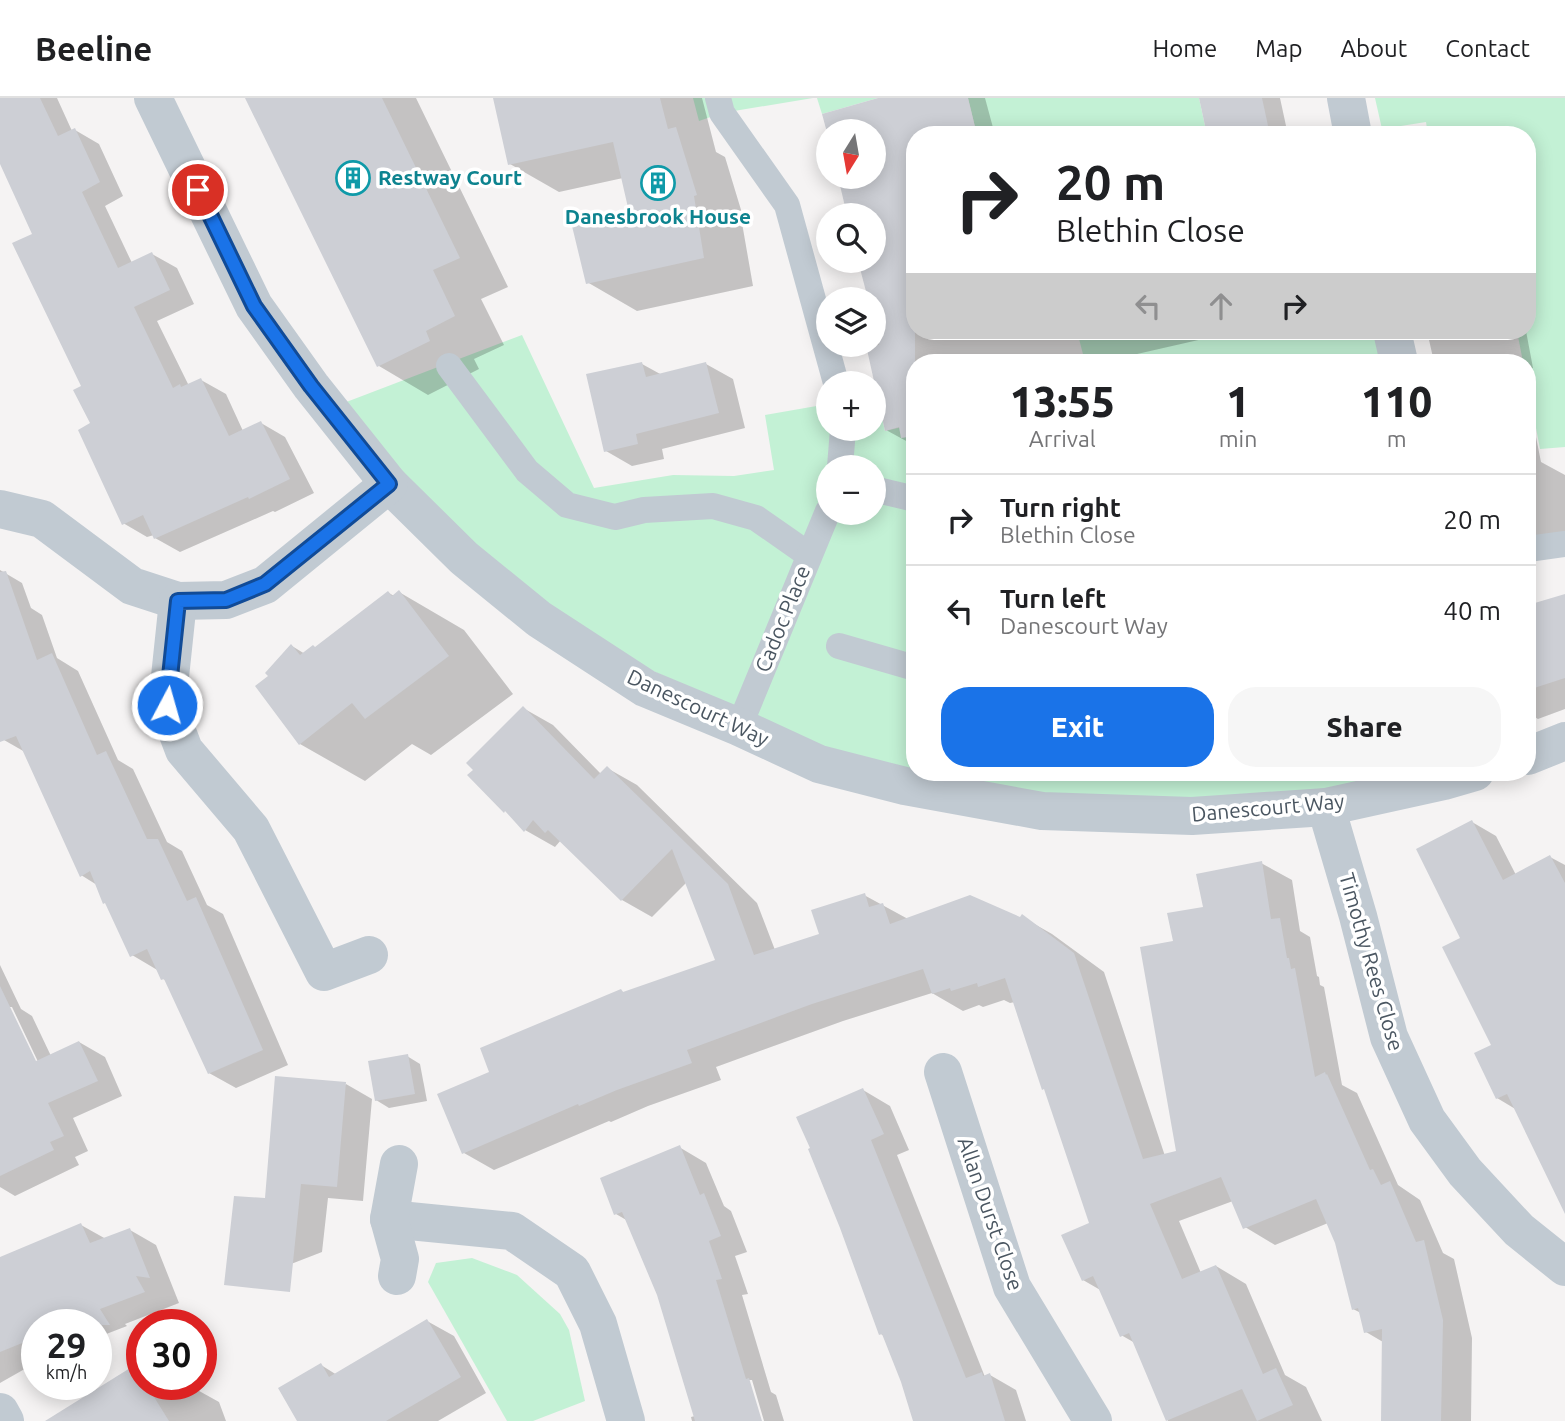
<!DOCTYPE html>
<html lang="en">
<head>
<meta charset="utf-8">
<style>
  body { margin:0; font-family:Ubuntu,sans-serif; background:#f6f6f6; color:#202124; height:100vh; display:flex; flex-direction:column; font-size:26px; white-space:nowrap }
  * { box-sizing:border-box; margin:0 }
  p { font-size:23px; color:#757577 }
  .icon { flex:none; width:38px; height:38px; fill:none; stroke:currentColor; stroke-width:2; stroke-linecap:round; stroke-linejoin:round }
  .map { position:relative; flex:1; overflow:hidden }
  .details { position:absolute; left:906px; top:256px; width:630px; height:427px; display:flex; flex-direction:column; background:#fff; border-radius:28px; box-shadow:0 4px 18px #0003 }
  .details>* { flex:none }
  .top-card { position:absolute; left:906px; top:28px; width:630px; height:214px; border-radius:28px; box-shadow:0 4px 18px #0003; background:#fff; color:#202124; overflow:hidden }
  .needle { width:46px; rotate:191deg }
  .buttons { position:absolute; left:816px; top:21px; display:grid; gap:14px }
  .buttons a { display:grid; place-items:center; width:70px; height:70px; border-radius:50%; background:#fff; box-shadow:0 4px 18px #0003; font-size:35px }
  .speed { position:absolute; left:21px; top:1211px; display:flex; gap:14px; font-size:35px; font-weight:700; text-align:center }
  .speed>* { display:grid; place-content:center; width:91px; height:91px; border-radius:50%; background:#fff; box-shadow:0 4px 18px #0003; line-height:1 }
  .speed small { font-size:18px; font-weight:400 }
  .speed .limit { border:10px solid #d22; background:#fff; color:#111 }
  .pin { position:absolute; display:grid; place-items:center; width:60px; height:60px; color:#fff; margin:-30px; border:4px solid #fff; border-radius:50%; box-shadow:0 2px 7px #0007 }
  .me { position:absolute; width:77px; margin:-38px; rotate:6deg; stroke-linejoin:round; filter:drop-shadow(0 0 5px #0008) }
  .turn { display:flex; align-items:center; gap:24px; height:147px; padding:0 35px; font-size:32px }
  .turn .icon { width:91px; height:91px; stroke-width:2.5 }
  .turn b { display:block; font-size:49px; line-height:60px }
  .lanes { display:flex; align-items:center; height:66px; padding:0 35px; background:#0003; justify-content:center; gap:35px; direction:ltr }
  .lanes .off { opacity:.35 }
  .eta { display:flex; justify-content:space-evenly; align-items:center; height:119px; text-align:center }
  .eta b { font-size:42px; font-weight:800; line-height:49px }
  .button { display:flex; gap:14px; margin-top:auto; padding:14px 35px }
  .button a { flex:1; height:80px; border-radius:28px; background:#1a73e8; color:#fff; font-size:28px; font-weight:800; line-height:80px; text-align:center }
  .button a+a { background:#f6f6f6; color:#202124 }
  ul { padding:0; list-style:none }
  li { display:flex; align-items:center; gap:21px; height:91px; padding:0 35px; border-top:2px solid #e0e0e0 }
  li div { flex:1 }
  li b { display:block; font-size:26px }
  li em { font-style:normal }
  header { display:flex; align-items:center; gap:42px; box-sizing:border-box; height:98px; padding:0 35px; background:#fff; border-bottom:2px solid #e0e0e0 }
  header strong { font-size:33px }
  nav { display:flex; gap:38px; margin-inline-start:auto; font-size:24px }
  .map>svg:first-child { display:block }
</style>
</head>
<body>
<header>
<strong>Beeline</strong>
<nav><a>Home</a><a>Map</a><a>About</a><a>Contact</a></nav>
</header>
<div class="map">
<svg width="1565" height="1323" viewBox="0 0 1565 1323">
  <rect width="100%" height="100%" fill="#f5f3f3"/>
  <g fill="#c3f1d5" fill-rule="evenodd">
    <path d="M 693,0 L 813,0 L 722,15 L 699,23 Z"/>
    <path d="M 817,0 L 878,0 L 822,16 Z"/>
    <path d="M 968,0 L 1199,0 L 1207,37 L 977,37 Z"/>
    <path d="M 1375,0 L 1565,0 L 1565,349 L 1540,351 L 1528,288 L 1528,264 L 1523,264 L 1517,233 L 1528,233 L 1528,37 L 1428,37 L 1426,24 L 1382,31 Z"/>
    <path d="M 1077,233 L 1132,233 L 1135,241 L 1169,233 L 1392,233 L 1399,264 L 1085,264 Z"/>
    <path d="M 522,237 L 594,390 L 673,377 L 734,378 L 774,372 L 765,317 L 828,306 L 828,331 L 873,331 L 873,300 L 877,299 L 885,333 L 915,326 L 915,674 L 1443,674 L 1326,709 L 905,688 L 539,521 L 328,311 ZM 828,369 L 873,369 L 873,415 L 828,415 Z"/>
    <path d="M 472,1160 L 517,1177 L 560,1216 L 569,1232 L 585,1303 L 533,1323 L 507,1323 L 428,1184 L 436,1165 Z"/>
  </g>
  <g fill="#0003" fill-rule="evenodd">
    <path d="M 0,0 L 57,0 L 72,33 L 75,32 L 99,46 L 123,98 L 105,108 L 132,165 L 152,156 L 177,170 L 194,206 L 157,223 L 189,288 L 201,282 L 226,296 L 243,333 L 261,325 L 285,339 L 314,395 L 275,414 L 273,413 L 180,454 L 155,440 L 154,437 L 147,439 L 123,425 L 92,326 L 83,288 L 35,137 L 0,62 Z"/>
    <path d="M 247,0 L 416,0 L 508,189 L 481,201 L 504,247 L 474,261 L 479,271 L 428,297 L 379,268 Z"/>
    <path d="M 494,0 L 702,0 L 716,54 L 725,59 L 745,125 L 742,125 L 753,188 L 637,213 L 587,184 L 632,115 L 623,80 L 559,94 L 510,66 Z"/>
    <path d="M 885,0 L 985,0 L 995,37 L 915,37 L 915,233 L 1221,233 L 1215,234 L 1216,238 L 1102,264 L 915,264 L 915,342 L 908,344 L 886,332 L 867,247 L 873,247 L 873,201 L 869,201 L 860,163 L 873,163 L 873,117 L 849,117 L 840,79 L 873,79 L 873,33 L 828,33 L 825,17 Z"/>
    <path d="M 1201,0 L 1280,0 L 1288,37 L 1209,37 Z"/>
    <path d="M 1427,233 L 1526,233 L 1533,270 L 1528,271 L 1528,264 L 1434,264 Z"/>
    <path d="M 642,266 L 662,277 L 706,266 L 733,281 L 745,330 L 662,351 L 664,361 L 632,368 L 606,353 Z"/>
    <path d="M 1528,299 L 1541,364 L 1565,377 L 1565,448 L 1528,454 Z"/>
    <path d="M 0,472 L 22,485 L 31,510 L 42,517 L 57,560 L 78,573 L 118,662 L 133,671 L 167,744 L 182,753 L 207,807 L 223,816 L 288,967 L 236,990 L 209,975 L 168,883 L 163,881 L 159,873 L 132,857 L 97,787 L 81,777 L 25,654 L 4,642 L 0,632 Z"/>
    <path d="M 399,494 L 464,532 L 513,596 L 431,657 L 412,646 L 365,683 L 300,646 L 271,579 L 292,548 L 305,556 L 316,550 L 389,495 L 394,498 Z"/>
    <path d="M 1565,498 L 1565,611 L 1538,621 L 1528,615 L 1528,509 Z"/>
    <path d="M 523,610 L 553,627 L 601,676 L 607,670 L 637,687 L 757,805 L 775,852 L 821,837 L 864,797 L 908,821 L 1020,822 L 1022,819 L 1052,836 L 1104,874 L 1165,1058 L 1178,1054 L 1175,845 L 1205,810 L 1261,765 L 1292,782 L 1300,833 L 1310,839 L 1317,878 L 1319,879 L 1320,887 L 1324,889 L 1342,987 L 1357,995 L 1398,1087 L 1420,1102 L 1443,1155 L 1454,1161 L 1472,1240 L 1471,1323 L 1383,1323 L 1383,1244 L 1366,1234 L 1361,1215 L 1353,1211 L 1337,1144 L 1328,1125 L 1275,1147 L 1245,1129 L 1233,1103 L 1179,1123 L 1201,1175 L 1216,1168 L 1246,1186 L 1285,1277 L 1306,1289 L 1322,1323 L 1168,1323 L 1135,1245 L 1121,1237 L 1102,1193 L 1083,1182 L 1092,1126 L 1015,904 L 1010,905 L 1004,902 L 983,909 L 979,907 L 963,913 L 932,895 L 843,923 L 716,969 L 721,982 L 648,1008 L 611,1024 L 609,1023 L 494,1072 L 464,1055 L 492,975 L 621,893 L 625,895 L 717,863 L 687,784 L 652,819 L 622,802 L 561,742 L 555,749 L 525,732 L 470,677 Z"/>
    <path d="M 1472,724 L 1496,738 L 1516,777 L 1550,759 L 1565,767 L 1565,1094 L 1517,1012 L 1497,1000 L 1494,948 L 1462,841 Z"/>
    <path d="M 0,867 L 21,911 L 32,918 L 51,958 L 79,944 L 105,959 L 122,998 L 73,1020 L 88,1053 L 75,1059 L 79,1067 L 15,1098 L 0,1089 ZM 8,909 L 12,909 L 41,970 L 38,971 Z"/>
    <path d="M 407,958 L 420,966 L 427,1003 L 389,1010 L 376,1002 Z"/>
    <path d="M 346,986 L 372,1001 L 363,1103 L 328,1100 L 322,1154 L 255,1180 L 266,1102 Z"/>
    <path d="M 863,992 L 890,1008 L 909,1052 L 897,1057 L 985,1279 L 990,1277 L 1016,1292 L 1026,1323 L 915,1323 L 902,1283 L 884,1238 L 881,1236 Z"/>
    <path d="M 679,1049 L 706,1065 L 724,1108 L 731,1113 L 747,1154 L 735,1158 L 748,1196 L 742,1197 L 771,1294 L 776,1297 L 784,1323 L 764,1323 L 752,1282 L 748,1282 L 760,1323 L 692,1323 L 691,1319 L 695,1318 L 659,1196 L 628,1123 L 616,1116 Z"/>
    <path d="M 81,1127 L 106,1141 L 130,1132 L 156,1147 L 179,1205 L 125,1226 L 127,1228 L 96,1240 L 96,1227 L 37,1227 L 37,1264 L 0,1285 L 0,1160 Z"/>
    <path d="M 427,1223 L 454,1238 L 486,1295 L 438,1323 L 299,1323 L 321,1267 L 337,1277 Z"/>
    <path d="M 135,1269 L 142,1273 L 142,1286 L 162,1286 L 172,1302 L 192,1289 L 219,1304 L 226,1323 L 89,1323 Z"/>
  </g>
  <g fill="#cdcfd5">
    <path d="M 0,0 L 40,0 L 58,38 L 75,30 L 100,84 L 82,94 L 118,170 L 152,154 L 170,192 L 134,209 L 173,290 L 180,286 L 181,289 L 201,280 L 229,338 L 261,323 L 290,381 L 249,401 L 248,399 L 154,441 L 143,417 L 122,427 L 78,332 L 90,325 L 73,292 L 81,288 L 12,145 L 32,136 L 0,66 Z"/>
    <path d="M 245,0 L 382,0 L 460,160 L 433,172 L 455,218 L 426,233 L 430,243 L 377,269 Z"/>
    <path d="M 493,0 L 660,0 L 668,31 L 676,29 L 697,97 L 694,98 L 704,160 L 586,186 L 572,128 L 629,114 L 613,44 L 508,67 Z"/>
    <path d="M 878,0 L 968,0 L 977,37 L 915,37 L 915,338 L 901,340 L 899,329 L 885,333 L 866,247 L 879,247 L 873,225 L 873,201 L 868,201 L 858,163 L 873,163 L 873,117 L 847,117 L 838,79 L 873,79 L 873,33 L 828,33 L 828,38 L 822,16 Z"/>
    <path d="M 1199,0 L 1262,0 L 1270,37 L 1207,37 Z"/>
    <path d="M 642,264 L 646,279 L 706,264 L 719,315 L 636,336 L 638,346 L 604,354 L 586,276 Z"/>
    <path d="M 6,473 L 37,562 L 52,555 L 97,657 L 106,653 L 147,741 L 158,741 L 187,803 L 196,799 L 263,952 L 208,976 L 164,881 L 161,882 L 147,851 L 130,859 L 105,805 L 103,806 L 90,773 L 80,779 L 16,638 L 0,644 L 0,474 Z"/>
    <path d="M 399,492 L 449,558 L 365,621 L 352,605 L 299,647 L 255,588 L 268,578 L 265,575 L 291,546 L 300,557 L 313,547 L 315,549 L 388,493 L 392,498 Z"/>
    <path d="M 1565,496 L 1565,580 L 1528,592 L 1528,507 Z"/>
    <path d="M 523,608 L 594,681 L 607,668 L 728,786 L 754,857 L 819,836 L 811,812 L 865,795 L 869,809 L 883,805 L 890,826 L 970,797 L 1020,819 L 1022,816 L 1074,855 L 1143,1061 L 1176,1053 L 1140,849 L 1173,843 L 1167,815 L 1203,809 L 1196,776 L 1262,763 L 1271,821 L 1280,820 L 1287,860 L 1289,860 L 1291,871 L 1295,870 L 1315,979 L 1325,974 L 1326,977 L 1327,976 L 1370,1072 L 1373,1071 L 1381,1087 L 1390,1083 L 1416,1144 L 1424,1142 L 1443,1222 L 1441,1323 L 1381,1323 L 1382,1231 L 1364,1235 L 1358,1210 L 1352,1212 L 1335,1145 L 1316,1101 L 1243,1131 L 1221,1079 L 1150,1106 L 1182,1181 L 1216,1167 L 1263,1276 L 1276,1270 L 1293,1307 L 1257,1323 L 1242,1291 L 1166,1323 L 1129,1235 L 1120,1239 L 1093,1178 L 1082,1183 L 1061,1137 L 1089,1125 L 1044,991 L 1042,992 L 1005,880 L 978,889 L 977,885 L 951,893 L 950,890 L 932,896 L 923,871 L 812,906 L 687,952 L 692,965 L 617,992 L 579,1008 L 578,1006 L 462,1056 L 437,996 L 489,974 L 480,950 L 621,891 L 623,894 L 715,862 L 672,751 L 621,803 L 548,732 L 545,735 L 533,722 L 524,734 L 505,713 L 504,715 L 467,677 L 473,672 L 466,665 Z"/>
    <path d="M 1472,722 L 1503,782 L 1550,757 L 1565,785 L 1565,1116 L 1507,996 L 1496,1001 L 1474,955 L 1491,947 L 1442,849 L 1460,840 L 1416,751 Z"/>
    <path d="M 0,888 L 36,963 L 79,943 L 98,983 L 48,1005 L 64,1038 L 50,1044 L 54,1052 L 0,1078 Z"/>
    <path d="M 408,956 L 415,996 L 375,1003 L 368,963 Z"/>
    <path d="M 275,978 L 346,984 L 337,1089 L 301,1086 L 290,1194 L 224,1187 L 234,1098 L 265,1100 Z"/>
    <path d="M 863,990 L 884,1036 L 871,1042 L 966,1280 L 982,1274 L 983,1278 L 990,1275 L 1005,1323 L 913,1323 L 901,1284 L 882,1236 L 879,1237 L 840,1130 L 808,1051 L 810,1050 L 796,1019 Z"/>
    <path d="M 680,1047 L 700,1097 L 704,1095 L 721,1138 L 709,1143 L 722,1181 L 716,1182 L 746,1281 L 749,1280 L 762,1323 L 695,1323 L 657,1197 L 622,1114 L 614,1117 L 600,1080 Z"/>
    <path d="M 81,1125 L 90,1145 L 130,1130 L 150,1180 L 136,1178 L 145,1194 L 100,1211 L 110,1227 L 37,1227 L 37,1239 L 0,1254 L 0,1159 Z"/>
    <path d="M 427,1221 L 461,1279 L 386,1323 L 297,1323 L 278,1290 L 321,1265 L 329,1279 Z"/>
    <path d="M 135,1267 L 142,1279 L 142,1286 L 146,1286 L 169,1323 L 45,1323 Z"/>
  </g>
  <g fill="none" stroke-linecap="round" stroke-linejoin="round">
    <g stroke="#c1cad2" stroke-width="26">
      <path d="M 718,0 L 722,15 L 787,107 L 836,285"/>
      <path d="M 449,268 L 527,373 L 567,407 L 615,419 L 644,412 L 713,408 L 756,420 L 809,457"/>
      <path d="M 840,369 L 843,331"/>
      <path d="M 873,391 L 915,401"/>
      <path d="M 1528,451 L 1565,446"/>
      <path d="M 839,548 L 915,570"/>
      <path d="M 739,629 L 828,413"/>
    </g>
    <g stroke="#c1cad2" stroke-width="38">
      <path d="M 153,0 L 254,208 L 311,288 L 389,386 L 464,460 L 539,521 L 645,590 L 739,629 L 819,666 L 905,688 L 1042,713 L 1192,718 L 1326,709 L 1444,683 L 1475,674"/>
      <path d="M 1346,0 L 1353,37"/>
      <path d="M 1392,233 L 1399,264"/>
      <path d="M 0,411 L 42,421 L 132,488 L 178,503 L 226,502 L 265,487 L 389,386"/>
      <path d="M 178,503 L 167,607 L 184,652 L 251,731 L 324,874 L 369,857"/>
      <path d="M 1528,658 L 1565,643"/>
      <path d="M 1326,709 L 1358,818 L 1389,939 L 1427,1022 L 1465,1074 L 1519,1132 L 1565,1169"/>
      <path d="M 943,974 L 1012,1189 L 1093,1323"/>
      <path d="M 389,1121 L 512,1133 L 572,1174 L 598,1226 L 626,1323"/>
      <path d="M 397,1178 L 400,1161 L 389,1121 L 399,1066"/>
      <path d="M 0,1314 L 5,1323"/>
    </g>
  </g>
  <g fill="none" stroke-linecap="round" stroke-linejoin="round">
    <g stroke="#114b97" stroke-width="18">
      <path id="route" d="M 167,607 L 178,503 L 226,502 L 265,486 L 389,386 L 311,288 L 254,208 L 198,92"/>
    </g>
    <use href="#route" stroke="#1a73e8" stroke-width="12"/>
  </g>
  <defs>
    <g id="building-ring" transform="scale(1.75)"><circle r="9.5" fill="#fff" stroke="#0f9aa8" stroke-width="1.5"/><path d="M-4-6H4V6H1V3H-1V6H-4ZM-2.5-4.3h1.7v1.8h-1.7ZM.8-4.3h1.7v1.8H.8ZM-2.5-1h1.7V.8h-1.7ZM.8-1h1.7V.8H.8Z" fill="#0f9aa8"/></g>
  </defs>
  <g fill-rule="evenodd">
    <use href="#building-ring" x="353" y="80"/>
    <use href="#building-ring" x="658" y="85"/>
  </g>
  <g text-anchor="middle" stroke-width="7" stroke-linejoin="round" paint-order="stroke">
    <g font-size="21" font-weight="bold" fill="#0d838f" stroke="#fff" text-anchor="start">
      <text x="378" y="87">Restway Court</text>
      <text x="658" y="126" text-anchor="middle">Danesbrook House</text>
    </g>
    <g font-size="21" fill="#4a5661" stroke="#fff">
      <text transform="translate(783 521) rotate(-68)" y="7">Cadoc Place</text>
      <text transform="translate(698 610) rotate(25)" y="7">Danescourt Way</text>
      <text transform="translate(1268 710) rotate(-5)" y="7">Danescourt Way</text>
      <text transform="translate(1371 864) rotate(74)" y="7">Timothy Rees Close</text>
      <text transform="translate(990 1116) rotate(71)" y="7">Allan Durst Close</text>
    </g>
  </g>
</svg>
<div class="buttons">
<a><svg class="needle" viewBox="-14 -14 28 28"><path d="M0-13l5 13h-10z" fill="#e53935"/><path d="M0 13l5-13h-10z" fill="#757577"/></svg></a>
<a><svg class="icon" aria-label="search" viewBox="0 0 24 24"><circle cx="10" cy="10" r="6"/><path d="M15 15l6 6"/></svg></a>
<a><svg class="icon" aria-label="layers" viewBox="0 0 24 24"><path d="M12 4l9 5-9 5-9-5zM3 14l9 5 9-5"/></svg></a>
<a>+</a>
<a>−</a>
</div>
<div class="speed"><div>29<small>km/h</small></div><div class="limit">30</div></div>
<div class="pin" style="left:198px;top:92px;background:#d93025"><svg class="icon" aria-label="arrive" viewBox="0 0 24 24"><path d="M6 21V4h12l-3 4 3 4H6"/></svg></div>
<svg class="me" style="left:167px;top:607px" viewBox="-20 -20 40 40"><circle r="17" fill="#1a73e8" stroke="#fff" stroke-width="3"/><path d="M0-11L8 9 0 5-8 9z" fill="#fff"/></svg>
<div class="top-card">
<div class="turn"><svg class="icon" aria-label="right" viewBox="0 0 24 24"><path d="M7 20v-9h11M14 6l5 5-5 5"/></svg><div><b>20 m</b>Blethin Close</div></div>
<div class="lanes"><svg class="icon off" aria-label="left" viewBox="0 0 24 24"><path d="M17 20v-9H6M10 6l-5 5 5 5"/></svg><svg class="icon off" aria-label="ahead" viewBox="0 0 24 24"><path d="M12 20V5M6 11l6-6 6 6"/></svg><svg class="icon" aria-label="right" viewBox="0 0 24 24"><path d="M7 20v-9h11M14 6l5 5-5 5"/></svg></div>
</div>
<section class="details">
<div class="eta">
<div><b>13:55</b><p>Arrival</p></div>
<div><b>1</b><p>min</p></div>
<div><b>110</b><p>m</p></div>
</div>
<ul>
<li><svg class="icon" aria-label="right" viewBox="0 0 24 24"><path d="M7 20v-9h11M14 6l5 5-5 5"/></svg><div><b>Turn right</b><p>Blethin Close</p></div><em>20 m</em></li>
<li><svg class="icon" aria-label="left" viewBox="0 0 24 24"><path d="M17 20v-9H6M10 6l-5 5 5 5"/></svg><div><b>Turn left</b><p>Danescourt Way</p></div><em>40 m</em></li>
</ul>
<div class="button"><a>Exit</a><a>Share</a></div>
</section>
</div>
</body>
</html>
